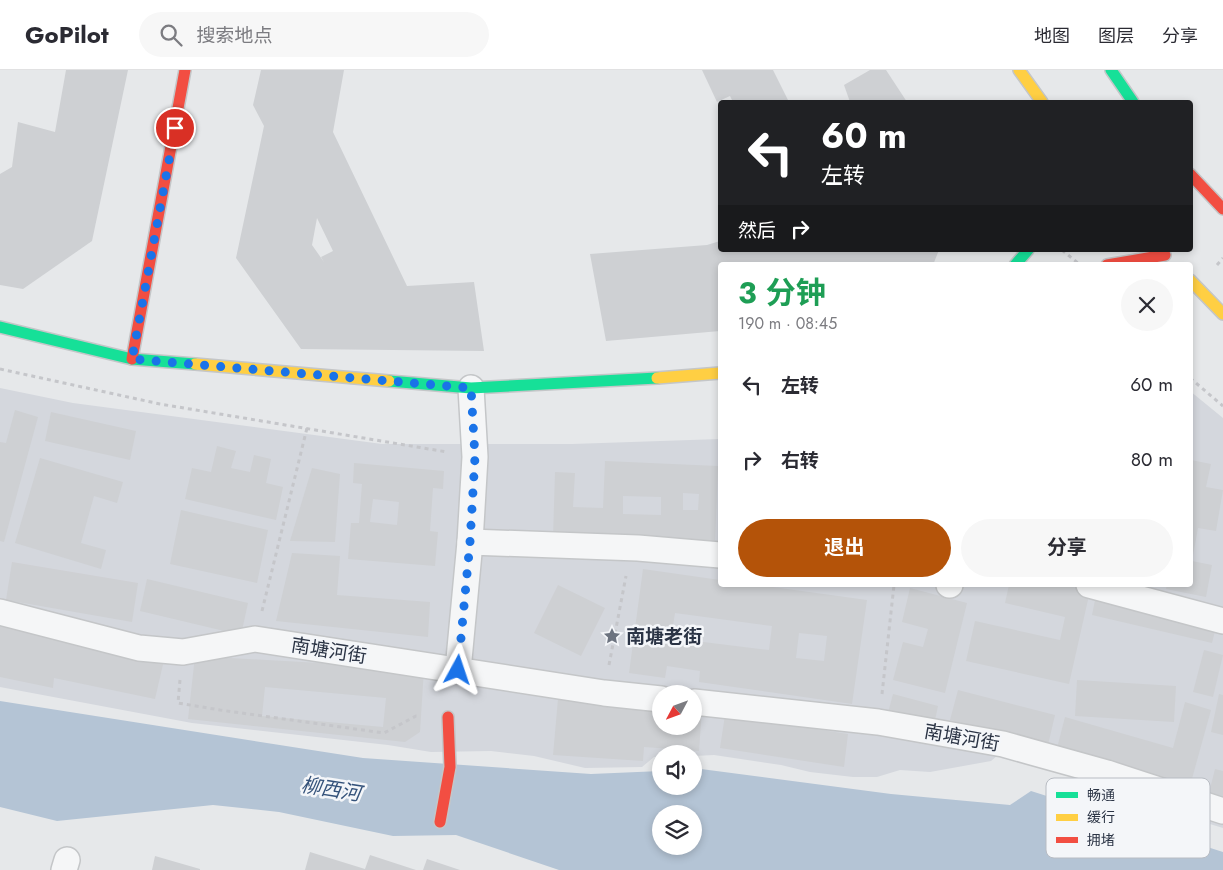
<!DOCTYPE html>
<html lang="zh">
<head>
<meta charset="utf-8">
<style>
  body { margin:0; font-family:Jost,"Noto Sans SC",sans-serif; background:#f7f7f7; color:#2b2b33; height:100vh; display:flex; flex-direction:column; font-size:19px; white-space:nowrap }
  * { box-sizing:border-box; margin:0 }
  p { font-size:16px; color:#7c7c81 }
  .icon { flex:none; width:28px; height:28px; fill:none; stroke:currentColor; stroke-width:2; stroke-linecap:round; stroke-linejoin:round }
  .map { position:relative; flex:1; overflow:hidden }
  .side { position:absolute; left:718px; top:192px; width:475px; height:325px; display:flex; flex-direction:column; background:#fff; border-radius:5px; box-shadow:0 2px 8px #0003 }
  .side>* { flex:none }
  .top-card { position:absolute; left:718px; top:30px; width:475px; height:152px; border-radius:5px; box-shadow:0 2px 8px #0003; background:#202124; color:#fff; overflow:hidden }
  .needle { width:32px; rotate:229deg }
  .fabs { position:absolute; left:652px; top:615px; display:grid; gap:10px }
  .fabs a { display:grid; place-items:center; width:50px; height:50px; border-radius:50%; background:#fff; box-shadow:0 2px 8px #0003; font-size:25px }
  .pin { position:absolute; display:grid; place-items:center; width:42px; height:42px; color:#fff; margin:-21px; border:2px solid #fff; border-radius:50%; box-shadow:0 1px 5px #0007 }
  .me { position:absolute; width:55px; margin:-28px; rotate:5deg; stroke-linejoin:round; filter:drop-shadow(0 0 4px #0008) }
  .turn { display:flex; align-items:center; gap:18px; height:105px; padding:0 20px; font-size:22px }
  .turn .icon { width:65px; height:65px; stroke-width:2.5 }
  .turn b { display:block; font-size:35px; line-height:42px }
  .then { display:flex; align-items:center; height:48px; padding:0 20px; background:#0003; gap:10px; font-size:19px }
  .round { display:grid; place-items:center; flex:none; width:52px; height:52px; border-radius:26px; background:#f7f7f7 }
  .summary { display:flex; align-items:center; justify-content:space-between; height:85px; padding:0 20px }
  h1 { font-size:30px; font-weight:700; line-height:38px; color:#1e9e55 }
  .primary-button { display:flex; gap:10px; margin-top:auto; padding:10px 20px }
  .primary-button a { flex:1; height:58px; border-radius:30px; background:#b45309; color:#fff; font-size:20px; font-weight:700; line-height:58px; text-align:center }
  .primary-button a+a { background:#f7f7f7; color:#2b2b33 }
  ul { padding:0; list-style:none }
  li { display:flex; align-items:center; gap:15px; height:75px; padding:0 20px }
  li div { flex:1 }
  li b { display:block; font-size:19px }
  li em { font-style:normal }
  header { display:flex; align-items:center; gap:30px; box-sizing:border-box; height:70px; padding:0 25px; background:#fff; border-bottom:1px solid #e1e1e2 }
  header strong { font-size:24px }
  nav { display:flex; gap:28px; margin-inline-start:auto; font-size:18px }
  .search { width:350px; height:45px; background:#f7f7f7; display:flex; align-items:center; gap:12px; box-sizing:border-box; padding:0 18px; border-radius:28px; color:#7c7c81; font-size:19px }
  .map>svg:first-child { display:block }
</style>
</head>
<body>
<header>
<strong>GoPilot</strong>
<div class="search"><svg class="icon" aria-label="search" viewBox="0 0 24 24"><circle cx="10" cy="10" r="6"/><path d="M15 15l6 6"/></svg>搜索地点</div>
<nav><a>地图</a><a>图层</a><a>分享</a></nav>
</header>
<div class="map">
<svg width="1223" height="800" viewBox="0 0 1223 800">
  <rect width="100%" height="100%" fill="#e6e8ea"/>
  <path fill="#d4d7dd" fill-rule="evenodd" d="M 0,318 L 73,333 L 382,374 L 572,374 L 720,369 L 720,515 L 1190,515 L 1190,321 L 1223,348 L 1223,758 L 1108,723 L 1096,703 L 1004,680 L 991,691 L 930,702 L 900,700 L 877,707 L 853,707 L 810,702 L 781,695 L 714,685 L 694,686 L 694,684 L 661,684 L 661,687 L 654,687 L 642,697 L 585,698 L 534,686 L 491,681 L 431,682 L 388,675 L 192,653 L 0,617 ZM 661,624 L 694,624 L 694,656 L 661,656 Z"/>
  <path fill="#b4c4d5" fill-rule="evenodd" d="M 0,631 L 363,688 L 591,704 L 661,701 L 661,716 L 694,716 L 694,699 L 701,699 L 891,724 L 1010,735 L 1031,721 L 1223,782 L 1223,800 L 559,800 L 456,765 L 393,766 L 279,742 L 213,735 L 57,751 L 0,737 ZM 661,744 L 694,744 L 694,776 L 661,776 Z"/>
  <g fill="#ced0d3" fill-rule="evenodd">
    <path d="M 66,0 L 128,0 L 92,171 L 23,219 L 0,215 L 0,104 L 12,97 L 18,52 L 55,62 Z"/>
    <path d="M 261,0 L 344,0 L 333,62 L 407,216 L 474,212 L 484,281 L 301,279 L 236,188 L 264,56 L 253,35 ZM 317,148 L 333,181 L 321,187 L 324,192 L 312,175 Z"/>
    <path d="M 702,0 L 773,0 L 789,32 L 733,32 L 730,26 L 717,32 Z"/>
    <path d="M 870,0 L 886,0 L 907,32 L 850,32 L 844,15 Z"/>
    <path d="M 720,171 L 720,180 L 939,180 L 933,195 L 720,195 L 720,261 L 606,271 L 590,184 L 707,175 Z"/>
    <path d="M 15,340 L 38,347 L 4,472 L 0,471 L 0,372 L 6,373 Z"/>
    <path d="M 51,342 L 136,361 L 130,390 L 45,371 Z"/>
    <path d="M 217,376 L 236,381 L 231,398 L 250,402 L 254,385 L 271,389 L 266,413 L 283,417 L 276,450 L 185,429 L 192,398 L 211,402 Z"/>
    <path d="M 40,388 L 123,412 L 117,433 L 94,426 L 81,473 L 106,480 L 101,499 L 15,473 Z"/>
    <path d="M 1191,390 L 1211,394 L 1206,417 L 1223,420 L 1216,461 L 1198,458 L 1192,491 L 1212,495 L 1206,527 L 1166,519 L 1167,515 L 1190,515 Z"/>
    <path d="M 605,391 L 718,396 L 715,475 L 553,468 L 555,402 L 575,403 L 573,437 L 603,438 ZM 683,423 L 699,424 L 698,440 L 683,440 ZM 623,426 L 661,427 L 661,445 L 623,444 Z"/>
    <path d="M 354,393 L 444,401 L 443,419 L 433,418 L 430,461 L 438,462 L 435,496 L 348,489 L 351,453 L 359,453 L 362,414 L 353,413 ZM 373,429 L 399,432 L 397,455 L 370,452 Z"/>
    <path d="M 312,398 L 340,404 L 335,472 L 290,471 Z"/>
    <path d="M 181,440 L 268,460 L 257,513 L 170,494 Z"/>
    <path d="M 292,483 L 340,486 L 337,525 L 430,532 L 428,567 L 276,551 Z"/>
    <path d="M 12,492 L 138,513 L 132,552 L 6,530 Z"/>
    <path d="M 643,499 L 720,510 L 720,515 L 758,515 L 867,530 L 852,634 L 699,612 L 700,601 L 667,596 L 665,608 L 629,603 ZM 675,543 L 772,556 L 769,580 L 671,568 ZM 799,563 L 827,566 L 824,591 L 796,588 Z"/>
    <path d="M 147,509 L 248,533 L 241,565 L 140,541 Z"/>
    <path d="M 558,515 L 605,538 L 581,586 L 534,563 Z"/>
    <path d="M 1009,515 L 1065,515 L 1090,521 L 1069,614 L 966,591 L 975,551 L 1060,570 L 1065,547 L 1005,533 Z"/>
    <path d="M 910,518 L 967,533 L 945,623 L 893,610 L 903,572 L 923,577 L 928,559 L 902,552 Z"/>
    <path d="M 1097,520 L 1218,549 L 1212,573 L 1092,545 Z"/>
    <path d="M 0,556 L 164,590 L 155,629 L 54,608 L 53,618 L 0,607 Z"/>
    <path d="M 1204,580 L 1223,585 L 1213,627 L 1193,622 Z"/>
    <path d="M 195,586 L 424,599 L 420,662 L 405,672 L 188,649 ZM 265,617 L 386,628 L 383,657 L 262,646 Z"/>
    <path d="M 1077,610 L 1176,616 L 1174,652 L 1075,646 Z"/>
    <path d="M 958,620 L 1055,645 L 1048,675 L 950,650 Z"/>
    <path d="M 893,624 L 938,636 L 934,655 L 888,643 Z"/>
    <path d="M 1219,624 L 1223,625 L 1223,665 L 1211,662 Z"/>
    <path d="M 558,629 L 661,636 L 661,656 L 694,656 L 694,639 L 702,639 L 699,681 L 644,677 L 643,691 L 553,685 Z"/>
    <path d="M 1185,632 L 1211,640 L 1190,716 L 1057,678 L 1065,647 L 1173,678 Z"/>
    <path d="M 725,645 L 848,664 L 844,697 L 720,678 Z"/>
    <path d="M 1215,699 L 1223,701 L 1223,726 L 1209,723 Z"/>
    <path d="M 310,782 L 365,799 L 370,785 L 416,800 L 305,800 Z"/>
    <path d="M 155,786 L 200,799 L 200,800 L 152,800 Z"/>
    <path d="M 427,789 L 460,800 L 423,800 Z"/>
  </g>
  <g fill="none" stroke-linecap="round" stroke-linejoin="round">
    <g stroke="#c4c6c8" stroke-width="28">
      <g id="street">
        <path d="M 470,472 L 638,478 L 720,485"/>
        <path d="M 949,515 L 950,515"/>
        <path d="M 1089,515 L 1223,551"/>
        <path d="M 0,542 L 139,578 L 183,582 L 255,569 L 604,623 L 661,629"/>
        <path d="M 458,600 L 470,472 L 475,387 L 471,318"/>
        <path d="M 694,632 L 878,652 L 1003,674 L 1107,703 L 1223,741"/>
        <path d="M 64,800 L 67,790"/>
      </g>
    </g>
    <g stroke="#c4c6c8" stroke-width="14">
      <g id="fast">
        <path d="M 1111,0 L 1133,32"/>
        <path d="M 1015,195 L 1028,180"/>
        <path d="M 0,257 L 132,289 L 195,294"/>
        <path d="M 389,311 L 471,318 L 657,308"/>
      </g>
    </g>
    <g stroke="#c4c6c8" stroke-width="14">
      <g id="slow">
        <path d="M 1019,0 L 1042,32"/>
        <path d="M 1190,210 L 1223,244"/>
        <path d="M 195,294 L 389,311"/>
        <path d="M 657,308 L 720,303"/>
      </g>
    </g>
    <g stroke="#c4c6c8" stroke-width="14">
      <g id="jam">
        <path d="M 1190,104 L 1223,139"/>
        <path d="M 1107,195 L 1165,185"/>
        <path d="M 132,289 L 185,0"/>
        <path d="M 440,752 L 450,697 L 448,647"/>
      </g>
    </g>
    <g stroke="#c5c6ca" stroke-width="3" stroke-dasharray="4 4" stroke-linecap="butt">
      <path d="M 1062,180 L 1079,194"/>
      <path d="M 1217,195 L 1223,188"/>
      <path d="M 0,299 L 160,334 L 447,382"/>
      <path d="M 1190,308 L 1223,336"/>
      <path d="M 262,541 L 307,358"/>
      <path d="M 609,595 L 626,506"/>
      <path d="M 180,610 L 178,633 L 220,640 L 384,663 L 416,646 L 420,646"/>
      <path d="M 882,624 L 894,515"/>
    </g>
    <use href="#street" stroke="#f5f6f7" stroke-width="25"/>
    <use href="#fast" stroke="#16e098" stroke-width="11"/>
    <use href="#slow" stroke="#ffcf43" stroke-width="11"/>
    <use href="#jam" stroke="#f24e42" stroke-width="11"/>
  </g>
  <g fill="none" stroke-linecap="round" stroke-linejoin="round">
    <path stroke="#1a73e8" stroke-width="9" stroke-dasharray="0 16.2" d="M 175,58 L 132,289 L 471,318 L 475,387 L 470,472 L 458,600"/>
  </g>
  <defs>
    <g id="sight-bare" transform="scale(1.35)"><path d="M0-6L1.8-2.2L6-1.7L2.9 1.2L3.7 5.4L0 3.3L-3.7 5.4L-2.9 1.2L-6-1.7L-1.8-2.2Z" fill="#6c737f" stroke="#f4f6f9" stroke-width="2.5" paint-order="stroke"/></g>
  </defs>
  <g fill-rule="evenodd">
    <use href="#sight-bare" x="612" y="566"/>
  </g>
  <g text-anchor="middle" stroke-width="5" stroke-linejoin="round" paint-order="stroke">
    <g font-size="19" font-weight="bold" fill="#2b3445" stroke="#f4f6f9" text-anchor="start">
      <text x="626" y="573">南塘老街</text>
    </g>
    <g font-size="19" fill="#2b3445" stroke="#f4f6f9">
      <text transform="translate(329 580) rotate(9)" y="7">南塘河街</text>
      <text transform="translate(962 667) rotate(10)" y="7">南塘河街</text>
    </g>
    <g font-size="20" font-style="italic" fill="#34527a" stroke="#f4f6f9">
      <text transform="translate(331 719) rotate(9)" y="7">柳西河</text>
    </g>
  </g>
  <rect x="1046" y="708" width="164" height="80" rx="8" fill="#f4f6f9" stroke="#b8bcc3" stroke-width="1"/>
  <rect x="1056" y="722" width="22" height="6" fill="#16e098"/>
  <rect x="1056" y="744" width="22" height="7" fill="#ffcf43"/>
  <rect x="1056" y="767" width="22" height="6" fill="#f24e42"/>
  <g font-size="14" fill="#2b3445">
    <text x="1087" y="730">畅通</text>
    <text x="1087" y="752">缓行</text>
    <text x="1087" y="775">拥堵</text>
  </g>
</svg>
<div class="fabs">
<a><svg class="needle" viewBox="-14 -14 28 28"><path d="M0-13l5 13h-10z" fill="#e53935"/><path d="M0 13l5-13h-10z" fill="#7c7c81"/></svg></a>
<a><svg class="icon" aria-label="sound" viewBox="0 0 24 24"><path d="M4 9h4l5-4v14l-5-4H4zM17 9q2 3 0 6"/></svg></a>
<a><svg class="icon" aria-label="layers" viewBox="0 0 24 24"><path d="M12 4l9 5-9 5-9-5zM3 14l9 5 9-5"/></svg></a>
</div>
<div class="pin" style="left:175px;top:58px;background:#d93025"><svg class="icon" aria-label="arrive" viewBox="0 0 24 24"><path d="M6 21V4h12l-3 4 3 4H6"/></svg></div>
<svg class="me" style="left:458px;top:600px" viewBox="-20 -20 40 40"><path d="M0-17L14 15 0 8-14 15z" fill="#1a73e8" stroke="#fff" stroke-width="4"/></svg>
<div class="top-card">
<div class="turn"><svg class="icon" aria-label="left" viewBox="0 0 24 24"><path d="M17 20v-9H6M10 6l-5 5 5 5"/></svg><div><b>60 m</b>左转</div></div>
<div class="then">然后<svg class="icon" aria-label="right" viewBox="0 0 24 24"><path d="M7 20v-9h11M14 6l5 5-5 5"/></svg></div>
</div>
<section class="side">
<div class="summary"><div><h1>3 分钟</h1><p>190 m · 08:45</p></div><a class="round"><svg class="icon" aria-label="close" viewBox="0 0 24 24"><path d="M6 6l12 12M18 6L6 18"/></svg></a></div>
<ul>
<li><svg class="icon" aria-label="left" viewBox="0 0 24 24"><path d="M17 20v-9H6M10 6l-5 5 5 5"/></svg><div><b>左转</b></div><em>60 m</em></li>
<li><svg class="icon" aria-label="right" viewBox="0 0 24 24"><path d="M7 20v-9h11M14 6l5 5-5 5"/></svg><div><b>右转</b></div><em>80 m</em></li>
</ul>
<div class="primary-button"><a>退出</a><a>分享</a></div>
</section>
</div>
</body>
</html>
